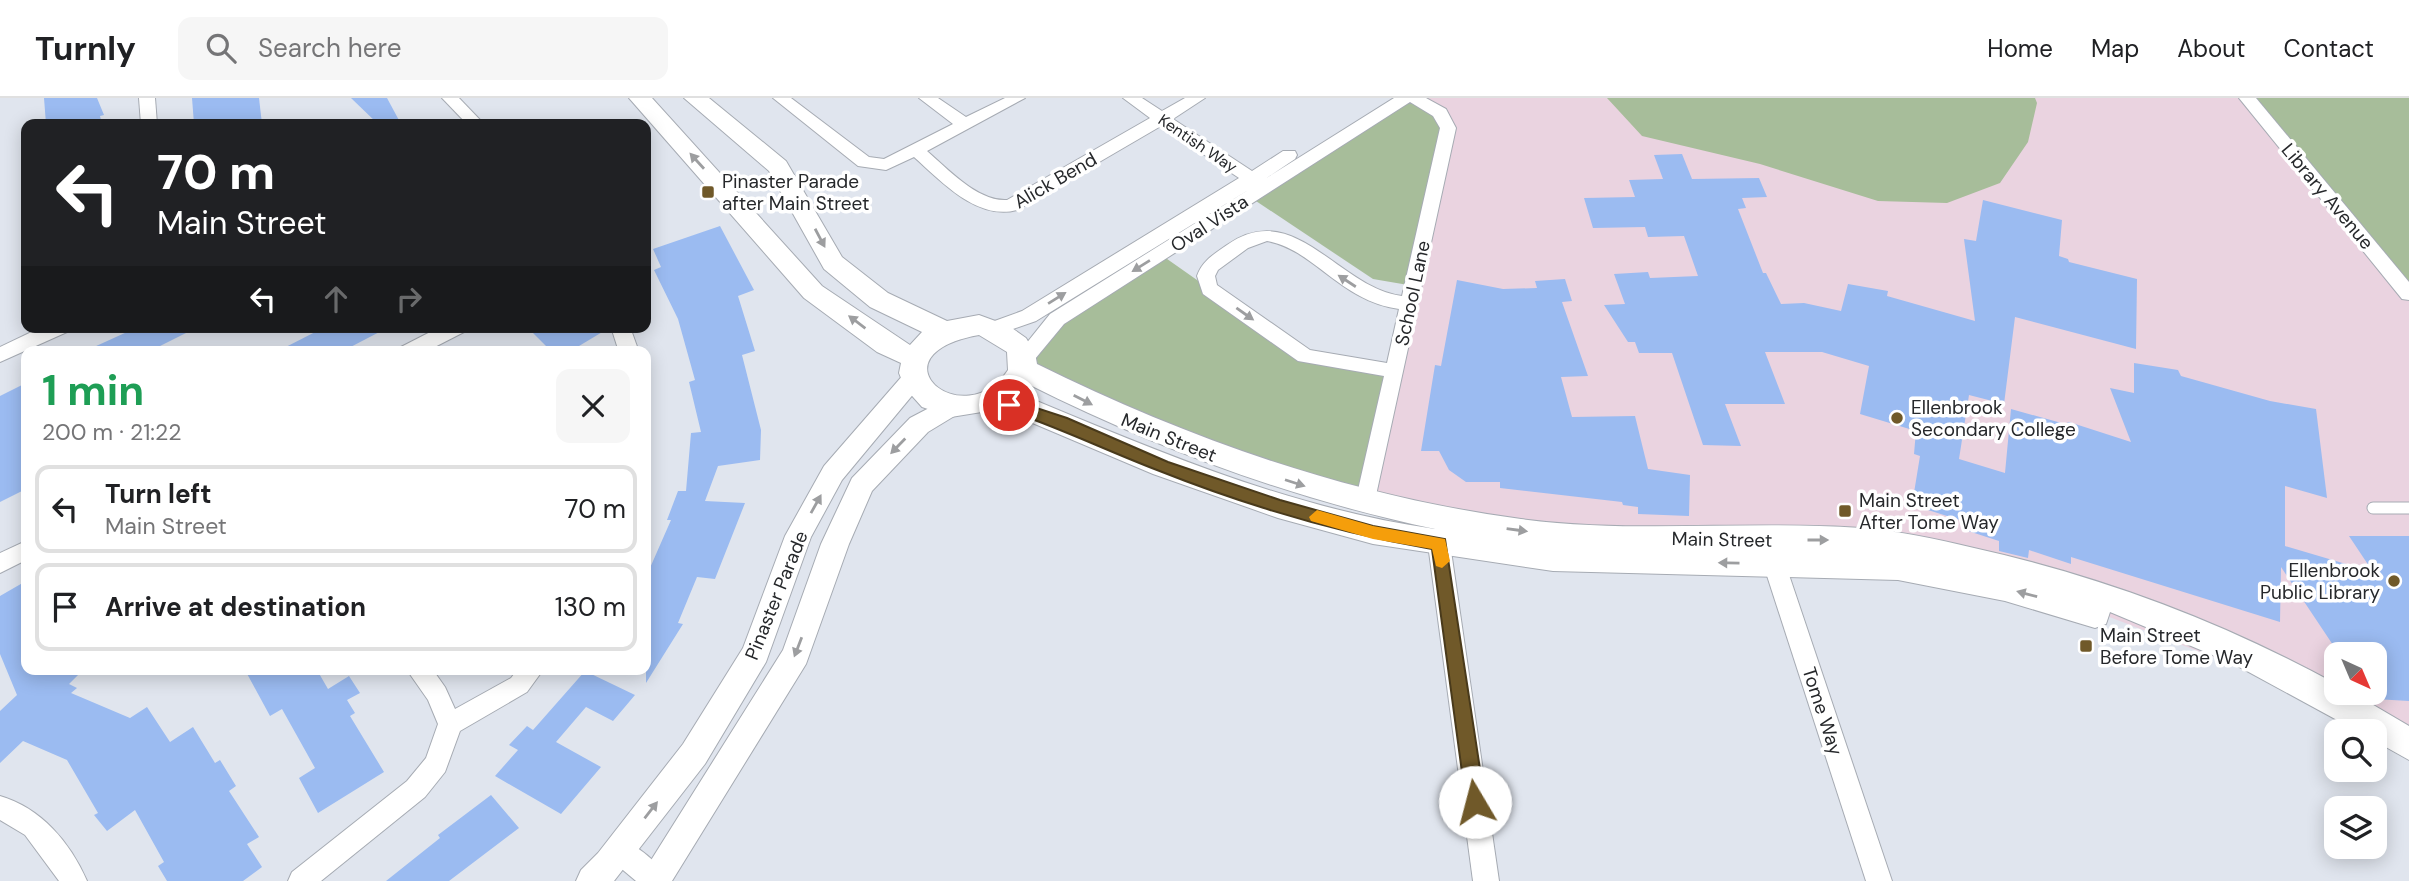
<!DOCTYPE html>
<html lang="en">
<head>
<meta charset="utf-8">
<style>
  body { margin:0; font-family:"DM Sans",sans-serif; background:#f6f6f6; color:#202124; height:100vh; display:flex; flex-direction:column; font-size:26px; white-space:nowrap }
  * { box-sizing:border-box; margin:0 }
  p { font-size:23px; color:#757577 }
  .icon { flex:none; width:38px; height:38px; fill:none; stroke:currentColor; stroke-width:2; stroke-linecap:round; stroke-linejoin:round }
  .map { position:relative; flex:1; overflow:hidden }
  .sheet { position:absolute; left:21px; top:248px; width:630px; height:329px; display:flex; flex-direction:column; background:#fff; border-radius:14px; box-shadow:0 4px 18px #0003 }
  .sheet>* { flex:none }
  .hud { position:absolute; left:21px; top:21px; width:630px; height:214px; border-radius:14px; box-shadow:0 4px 18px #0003; background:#202124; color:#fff; overflow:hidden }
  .needle { width:46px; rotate:136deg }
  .tools { position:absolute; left:2324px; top:544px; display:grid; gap:14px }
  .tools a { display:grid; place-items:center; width:63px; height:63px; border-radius:14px; background:#fff; box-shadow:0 4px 18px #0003; font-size:35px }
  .pin { position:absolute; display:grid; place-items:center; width:60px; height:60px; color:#fff; margin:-30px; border:4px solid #fff; border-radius:50%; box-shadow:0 2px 7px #0007 }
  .me { position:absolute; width:77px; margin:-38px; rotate:352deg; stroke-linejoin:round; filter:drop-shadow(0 0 5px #0008) }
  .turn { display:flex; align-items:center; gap:24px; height:147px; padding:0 21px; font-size:32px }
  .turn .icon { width:91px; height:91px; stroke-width:2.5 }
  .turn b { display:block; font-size:49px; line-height:60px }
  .lanes { display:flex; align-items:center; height:66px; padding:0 21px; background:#0003; justify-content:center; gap:35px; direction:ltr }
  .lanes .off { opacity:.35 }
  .round { display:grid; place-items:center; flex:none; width:74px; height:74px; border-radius:14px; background:#f6f6f6 }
  .headline { display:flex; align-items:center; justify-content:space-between; height:119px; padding:0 21px }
  h1 { font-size:42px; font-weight:700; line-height:52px; color:#1e9e55 }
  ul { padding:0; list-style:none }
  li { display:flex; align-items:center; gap:21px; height:88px; margin:0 14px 10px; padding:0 7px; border:4px solid #e0e0e0; border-radius:14px }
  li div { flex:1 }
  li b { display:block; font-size:26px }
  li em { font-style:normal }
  header { display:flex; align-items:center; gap:42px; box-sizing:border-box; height:98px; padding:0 35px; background:#fff; border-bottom:2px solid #e0e0e0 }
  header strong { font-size:33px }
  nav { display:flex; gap:38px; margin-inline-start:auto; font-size:24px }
  .search { width:490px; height:63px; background:#f6f6f6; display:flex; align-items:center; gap:18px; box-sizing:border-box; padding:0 24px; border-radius:14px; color:#757577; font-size:26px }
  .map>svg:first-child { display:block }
</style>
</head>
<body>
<header>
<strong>Turnly</strong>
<div class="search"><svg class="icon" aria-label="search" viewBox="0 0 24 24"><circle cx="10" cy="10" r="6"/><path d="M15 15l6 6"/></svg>Search here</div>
<nav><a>Home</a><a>Map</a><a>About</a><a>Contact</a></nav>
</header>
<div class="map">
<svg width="2409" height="783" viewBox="0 0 2409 783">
  <rect width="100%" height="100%" fill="#e0e5ee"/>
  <path fill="#ead3e0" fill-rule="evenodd" d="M 1415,0 L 2247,0 L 2409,196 L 2409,660 L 2375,640 L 2375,634 L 2270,581 L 2081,508 L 1366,405 L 1448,30 ZM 2336,556 L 2375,556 L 2375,595 L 2336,595 Z"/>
  <g fill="#a7bd9a">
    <path d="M 1405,0 L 1447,23 L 1414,188 L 1373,181 L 1250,99 Z"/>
    <path d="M 1607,0 L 2035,0 L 2037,5 L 2028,44 L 2000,85 L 1947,105 L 1878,103 L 1760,66 L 1642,38 Z"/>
    <path d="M 2247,0 L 2409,0 L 2409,196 Z"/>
    <path d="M 1160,156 L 1295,251 L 1395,273 L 1366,405 L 1302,387 L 1023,262 L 1037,243 Z"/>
  </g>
  <g fill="#9bbbf1">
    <path d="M 44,0 L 97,0 L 104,17 L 100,18 L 102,26 L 46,26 Z"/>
    <path d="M 192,0 L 259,0 L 262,26 L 194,26 Z"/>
    <path d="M 351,0 L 387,0 L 401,26 L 378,26 Z"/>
    <path d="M 1682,56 L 1692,81 L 1759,80 L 1767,99 L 1742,100 L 1746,110 L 1738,111 L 1763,175 L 1766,175 L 1781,206 L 1804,205 L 1841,213 L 1848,186 L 1888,193 L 1887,198 L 1975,223 L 1964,141 L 1976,143 L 1983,102 L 2062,122 L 2059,158 L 2068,161 L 2069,164 L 2137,181 L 2136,251 L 2015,219 L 2004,306 L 1969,297 L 1959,361 L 2005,375 L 2011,311 L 2065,326 L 2069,324 L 2131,344 L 2110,290 L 2134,295 L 2134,265 L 2178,272 L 2181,278 L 2270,303 L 2316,311 L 2327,400 L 2285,388 L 2285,448 L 2373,474 L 2349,438 L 2409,438 L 2409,603 L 2375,601 L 2375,556 L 2339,556 L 2281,469 L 2280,524 L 2071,459 L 2071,466 L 2029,452 L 2028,460 L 1999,453 L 1999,443 L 1962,431 L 1963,423 L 1912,407 L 1920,358 L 1914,356 L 1916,333 L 1860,316 L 1869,268 L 1822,254 L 1765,254 L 1785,306 L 1725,306 L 1741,348 L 1703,347 L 1672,255 L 1639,255 L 1635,244 L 1628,244 L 1604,207 L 1625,206 L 1614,176 L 1648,174 L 1650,180 L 1698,178 L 1684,138 L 1648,139 L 1645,129 L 1593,130 L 1584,100 L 1635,99 L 1629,82 L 1663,81 L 1654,57 Z"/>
    <path d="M 720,128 L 754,192 L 738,198 L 755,253 L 742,257 L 761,332 L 760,362 L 718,368 L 705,403 L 745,405 L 715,481 L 697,479 L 678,525 L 683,526 L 646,585 L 646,479 L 671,422 L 667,422 L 678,393 L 686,393 L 691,335 L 701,334 L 689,284 L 695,282 L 678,221 L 654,172 L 661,169 L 653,151 Z"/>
    <path d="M 1565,181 L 1572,203 L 1562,204 L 1588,278 L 1561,279 L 1572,319 L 1635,318 L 1648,371 L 1690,377 L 1689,418 L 1638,416 L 1638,409 L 1623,407 L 1622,404 L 1500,390 L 1500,384 L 1466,384 L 1449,372 L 1439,353 L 1421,353 L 1435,267 L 1441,268 L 1457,182 L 1503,191 L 1537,190 L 1535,183 Z"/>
    <path d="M 138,229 L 198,229 L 148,254 L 83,254 Z"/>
    <path d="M 325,229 L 389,229 L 341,254 L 276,254 Z"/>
    <path d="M 527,229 L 609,229 L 609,230 L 569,254 L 552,254 Z"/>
    <path d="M 26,285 L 26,391 L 0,404 L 0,298 Z"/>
    <path d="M 26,483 L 26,572 L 83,572 L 69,586 L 77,590 L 71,595 L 130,620 L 147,609 L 170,644 L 193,629 L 215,665 L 220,662 L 236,688 L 229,693 L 259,739 L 247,746 L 262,769 L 243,783 L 167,783 L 158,768 L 164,764 L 135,712 L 107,733 L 94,717 L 98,715 L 67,662 L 23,643 L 0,665 L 0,613 L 17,597 L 0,556 L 0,498 Z"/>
    <path d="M 245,572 L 317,572 L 328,591 L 349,578 L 360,595 L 347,602 L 355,615 L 350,618 L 384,674 L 318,715 L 299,680 L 315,670 L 282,611 L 270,618 Z"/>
    <path d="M 585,573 L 635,597 L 613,623 L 586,609 L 556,644 L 601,669 L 561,716 L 495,678 L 518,652 L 509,647 L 527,628 L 533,632 Z"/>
    <path d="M 491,697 L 519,730 L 449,783 L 386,783 L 440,740 L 438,737 Z"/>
  </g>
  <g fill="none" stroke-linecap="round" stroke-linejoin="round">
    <g stroke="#a6abb3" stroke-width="13">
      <path id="service" d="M 2373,410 L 2409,410"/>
    </g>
    <g stroke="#a6abb3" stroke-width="2">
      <g id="minor">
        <path d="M 139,0 L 155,0 L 157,26 L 141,26 Z"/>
        <path d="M 442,0 L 459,0 L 484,26 L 467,26 Z"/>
        <path d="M 773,0 L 791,0 L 869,59 L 884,61 L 953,26 L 919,0 L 938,0 L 966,19 L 1005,0 L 1025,0 L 927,53 C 948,71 978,104 1007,102 L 1150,20 L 1123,0 L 1142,0 L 1162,13 L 1185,0 L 1205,0 L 1173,21 L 1252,73 L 1283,53 L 1295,53 L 1297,57 L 1295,61 L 1265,81 L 1394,0 L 1426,0 L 1446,11 L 1456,30 L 1373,411 L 1366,413 L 1359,411 L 1355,405 L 1384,278 L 1298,263 L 1203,196 L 1197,178 C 1202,163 1214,156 1227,147 C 1295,99 1338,190 1402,198 L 1440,30 L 1433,18 L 1410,4 L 1064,226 L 1030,267 L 1023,269 L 1013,262 L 1050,216 L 1253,89 L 1036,223 L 996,237 L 989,235 L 987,230 L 989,225 L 1022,213 L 1239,80 L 1161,28 L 1017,112 C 977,123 941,83 914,59 L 886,72 L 858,68 ZM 1267,143 C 1315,152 1340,203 1399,211 L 1387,265 L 1310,252 L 1217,187 L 1215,178 L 1218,172 L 1248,150 Z"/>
        <path d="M 2239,0 L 2256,0 L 2409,184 L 2409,202 L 2402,201 Z"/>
        <path d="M 42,229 L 69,229 L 67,234 L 0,264 L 0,249 Z"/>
        <path d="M 440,229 L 466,229 L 464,234 L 425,254 L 398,254 L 401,249 Z"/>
        <path d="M 611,229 L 630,229 L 639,254 L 619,254 Z"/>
        <path d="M 1439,437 L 1447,440 L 1450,446 L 1499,783 L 1473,783 L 1428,446 L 1431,440 Z"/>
        <path d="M 26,443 L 26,462 L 0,475 L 0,455 Z"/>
        <path d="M 1770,444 L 1778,447 L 1781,453 L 1892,783 L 1866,783 L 1759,453 L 1762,447 Z"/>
        <path d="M 407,572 L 433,572 L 445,589 L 455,611 L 511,580 L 517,572 L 543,572 L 527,594 L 460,633 L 445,674 L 425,699 L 321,783 L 288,783 L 292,774 L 407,683 L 426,660 L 438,626 L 428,602 Z"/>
        <path d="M 0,698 C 41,710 70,744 87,783 L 59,783 L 25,737 L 0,722 Z"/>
        <path d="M 620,741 C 637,747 661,766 668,783 L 636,783 L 611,762 L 607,753 L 611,744 Z"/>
      </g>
    </g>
    <g stroke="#a6abb3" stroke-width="2">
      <g id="tertiary">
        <path d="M 913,273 L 922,276 L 925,282 L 842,382 L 811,439 L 766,564 L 705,666 L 614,783 L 576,783 L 581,772 L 598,755 L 683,646 L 743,550 L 785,438 L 824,368 L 904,276 Z"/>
        <path d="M 952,298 L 961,300 L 964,307 L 961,314 L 928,334 L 872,393 L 849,446 L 806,566 L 672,783 L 638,783 L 783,552 L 821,446 L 852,380 L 910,320 Z"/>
      </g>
    </g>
    <g stroke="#a6abb3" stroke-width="2">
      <path id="secondary" d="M 629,0 L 652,0 L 822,188 L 910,247 L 922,234 L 870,209 L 824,171 L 769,73 L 684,0 L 709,0 L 786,63 L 842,159 L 888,195 L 947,223 L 979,217 L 1009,228 L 1026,240 L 1035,255 L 1037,266 C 1191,342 1350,398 1521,421 C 1634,436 1747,422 1861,430 C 1899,433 1937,441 1974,450 C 2101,478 2223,524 2336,586 L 2336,595 L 2353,595 L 2409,628 L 2409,662 L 2375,643 L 2375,634 L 2359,634 L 2234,566 L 2110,514 L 2106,526 L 2095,530 L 2005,503 L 1898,482 L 1553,473 L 1373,446 L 1278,420 L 1153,376 L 1023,321 L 988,313 L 951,319 L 922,309 L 905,290 L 899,275 L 901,265 L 877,254 L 804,200 ZM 979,237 L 1007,254 L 1008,272 C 963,339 868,257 979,237 ZM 1028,286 C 1158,351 1292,401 1435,431 C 1296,411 1168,358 1039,304 L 1017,299 Z"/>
    </g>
    <use href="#service" stroke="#fff" stroke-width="11"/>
    <use href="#minor" fill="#fff" fill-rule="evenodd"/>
    <use href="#tertiary" fill="#fff" fill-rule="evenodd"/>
    <use href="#secondary" fill="#fff" fill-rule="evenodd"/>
  </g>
  <defs><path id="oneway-solid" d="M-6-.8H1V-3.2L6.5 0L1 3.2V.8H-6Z" transform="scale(1.75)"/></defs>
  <g fill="#9d9ea0">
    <use href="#oneway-solid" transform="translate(697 63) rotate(-132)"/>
    <use href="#oneway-solid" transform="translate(820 140) rotate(62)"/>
    <use href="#oneway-solid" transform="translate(1141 168) rotate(148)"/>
    <use href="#oneway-solid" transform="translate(1347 183) rotate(-147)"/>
    <use href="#oneway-solid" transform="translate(1057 200) rotate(-32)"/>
    <use href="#oneway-solid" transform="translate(1245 216) rotate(35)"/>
    <use href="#oneway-solid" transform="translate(857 224) rotate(-143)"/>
    <use href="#oneway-solid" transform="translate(1083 302) rotate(27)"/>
    <use href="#oneway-solid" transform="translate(898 348) rotate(134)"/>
    <use href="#oneway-solid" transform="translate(1295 385) rotate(18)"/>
    <use href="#oneway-solid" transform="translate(816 406) rotate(-61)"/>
    <use href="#oneway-solid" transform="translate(1517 432) rotate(8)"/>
    <use href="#oneway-solid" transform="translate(1818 442)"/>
    <use href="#oneway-solid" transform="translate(1729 465) rotate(-179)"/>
    <use href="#oneway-solid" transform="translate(2027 496) rotate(-165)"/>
    <use href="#oneway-solid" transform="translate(798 549) rotate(111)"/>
    <use href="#oneway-solid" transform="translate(651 712) rotate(-52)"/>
  </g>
  <path fill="#705929" stroke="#493a1b" stroke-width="2" d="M 1009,301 L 1067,320 L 1168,364 L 1280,402 L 1373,428 L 1445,441 L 1485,704 L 1482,710 L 1475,713 L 1469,710 L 1466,704 L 1432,451 C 1338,435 1245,407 1157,372 C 1105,352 1056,328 1004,311 L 1001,307 Z"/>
  <path fill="#f59e0b" d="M 1317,412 L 1373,428 L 1445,441 L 1450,463 L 1442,470 L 1436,468 L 1432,451 L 1373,441 L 1311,423 L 1309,419 Z"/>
  <g fill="#705929" stroke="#fff" stroke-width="2.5">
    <rect x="701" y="87" width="14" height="14" rx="3.5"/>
    <circle cx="1897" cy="320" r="7"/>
    <rect x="1838" y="406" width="14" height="14" rx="3.5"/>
    <circle cx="2394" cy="483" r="7"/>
    <rect x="2079" y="541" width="14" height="14" rx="3.5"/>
  </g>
  <g text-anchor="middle" stroke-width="7" stroke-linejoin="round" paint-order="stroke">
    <g font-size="16" fill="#26282b" stroke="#fff">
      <text transform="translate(1198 45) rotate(34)" y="6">Kentish Way</text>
    </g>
    <g font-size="19" fill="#26282b" stroke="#fff">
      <text transform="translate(1055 82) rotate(-30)" y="7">Alick Bend</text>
      <text transform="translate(2328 98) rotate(50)" y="7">Library Avenue</text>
      <text transform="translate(1209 125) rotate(-33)" y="7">Oval Vista</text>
      <text transform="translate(1412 195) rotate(-78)" y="7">School Lane</text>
      <text transform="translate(1169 339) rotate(22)" y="7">Main Street</text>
      <text transform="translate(1722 441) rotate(1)" y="7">Main Street</text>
      <text transform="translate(776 497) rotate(-68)" y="7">Pinaster Parade</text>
      <text transform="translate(1823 613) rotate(72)" y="7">Tome Way</text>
    </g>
    <g font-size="19" fill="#26282b" stroke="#fff" text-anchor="start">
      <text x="722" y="90">Pinaster Parade<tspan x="722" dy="22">after Main Street</tspan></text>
      <text x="1911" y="316">Ellenbrook<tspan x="1911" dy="22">Secondary College</tspan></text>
      <text x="1859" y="409">Main Street<tspan x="1859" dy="22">After Tome Way</tspan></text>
      <text x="2380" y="479" text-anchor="end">Ellenbrook<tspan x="2380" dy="22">Public Library</tspan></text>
      <text x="2100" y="544">Main Street<tspan x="2100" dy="22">Before Tome Way</tspan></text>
    </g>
  </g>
</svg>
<div class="tools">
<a><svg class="needle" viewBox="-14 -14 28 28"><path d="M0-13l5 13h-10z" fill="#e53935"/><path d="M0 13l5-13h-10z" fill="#757577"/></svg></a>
<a><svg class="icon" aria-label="search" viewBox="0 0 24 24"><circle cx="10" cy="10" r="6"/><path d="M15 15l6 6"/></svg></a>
<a><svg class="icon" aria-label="layers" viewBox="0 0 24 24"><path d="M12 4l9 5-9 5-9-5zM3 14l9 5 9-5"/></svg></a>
</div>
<div class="pin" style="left:1009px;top:307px;background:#d93025"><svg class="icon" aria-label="arrive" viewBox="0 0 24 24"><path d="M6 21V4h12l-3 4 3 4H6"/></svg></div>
<svg class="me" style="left:1475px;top:704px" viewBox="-20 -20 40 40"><circle r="19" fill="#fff"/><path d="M0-13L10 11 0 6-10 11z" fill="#705929"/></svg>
<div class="hud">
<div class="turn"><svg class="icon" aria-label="left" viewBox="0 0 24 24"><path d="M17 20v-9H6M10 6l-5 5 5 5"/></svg><div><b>70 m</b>Main Street</div></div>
<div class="lanes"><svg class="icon" aria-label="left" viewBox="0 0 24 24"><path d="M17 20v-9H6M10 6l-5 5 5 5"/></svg><svg class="icon off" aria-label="ahead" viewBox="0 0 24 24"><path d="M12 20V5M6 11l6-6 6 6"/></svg><svg class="icon off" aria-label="right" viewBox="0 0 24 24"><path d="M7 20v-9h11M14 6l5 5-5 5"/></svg></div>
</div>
<section class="sheet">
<div class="headline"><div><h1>1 min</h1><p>200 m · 21:22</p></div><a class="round"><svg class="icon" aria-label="close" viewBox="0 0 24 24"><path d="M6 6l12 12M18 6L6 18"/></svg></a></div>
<ul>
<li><svg class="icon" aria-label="left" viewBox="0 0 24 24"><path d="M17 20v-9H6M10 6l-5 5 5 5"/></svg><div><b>Turn left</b><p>Main Street</p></div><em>70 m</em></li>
<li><svg class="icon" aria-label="arrive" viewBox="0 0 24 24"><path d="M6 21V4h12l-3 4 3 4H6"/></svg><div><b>Arrive at destination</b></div><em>130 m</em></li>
</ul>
</section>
</div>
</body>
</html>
